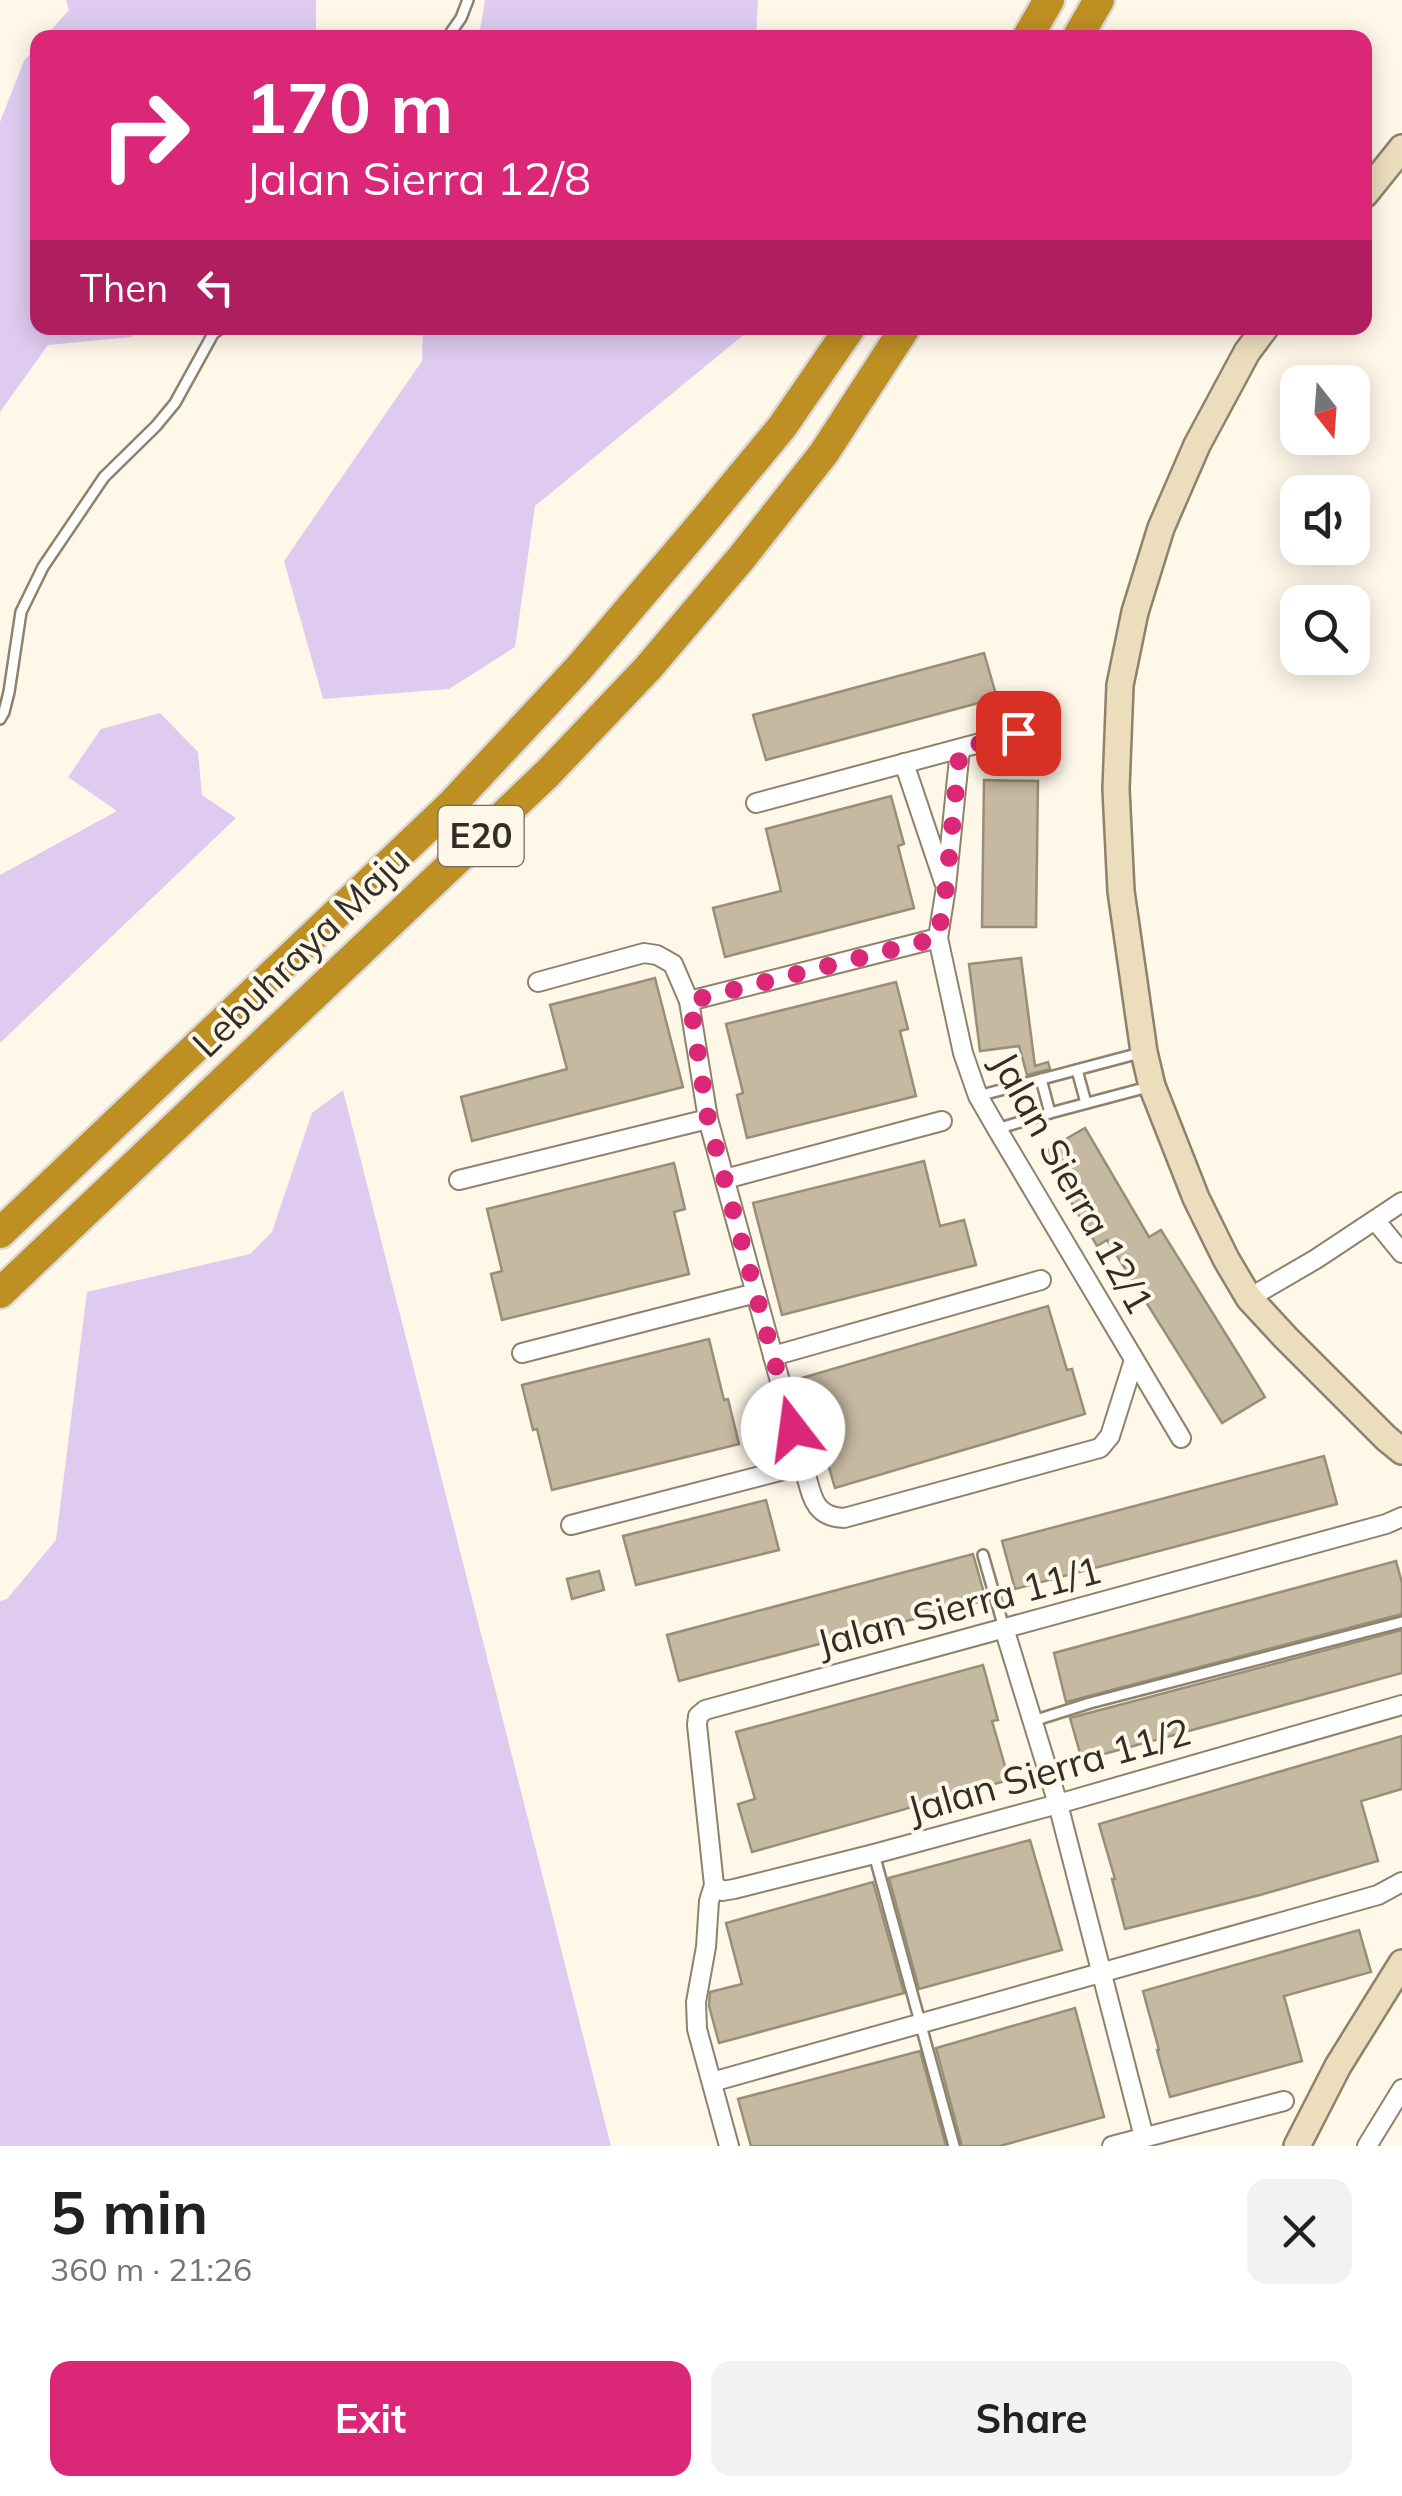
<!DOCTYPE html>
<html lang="en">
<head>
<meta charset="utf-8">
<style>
  body { margin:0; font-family:Mulish,sans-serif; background:#f2f2f2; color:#202124; height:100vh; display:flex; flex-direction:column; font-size:38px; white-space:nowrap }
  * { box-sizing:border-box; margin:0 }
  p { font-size:32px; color:#757577 }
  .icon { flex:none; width:55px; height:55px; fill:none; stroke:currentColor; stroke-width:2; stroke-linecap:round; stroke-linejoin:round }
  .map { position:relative; height:2146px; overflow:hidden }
  .drawer { display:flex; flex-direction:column; background:#fff; flex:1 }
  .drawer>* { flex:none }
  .top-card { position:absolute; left:30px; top:30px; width:1342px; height:305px; border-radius:20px; box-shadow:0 5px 25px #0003; background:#db2777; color:#fff; overflow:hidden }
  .needle { width:65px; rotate:163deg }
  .fabs { position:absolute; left:1280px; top:365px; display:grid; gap:20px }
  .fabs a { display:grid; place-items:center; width:90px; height:90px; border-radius:20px; background:#fff; box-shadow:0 5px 25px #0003; font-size:50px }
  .pin { position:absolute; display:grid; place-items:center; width:85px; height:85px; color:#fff; margin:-42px; border-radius:20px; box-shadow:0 5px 15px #0006 }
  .me { position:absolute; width:110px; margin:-55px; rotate:345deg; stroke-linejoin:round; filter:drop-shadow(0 0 8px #0008) }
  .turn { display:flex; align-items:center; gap:35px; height:210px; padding:0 50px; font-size:45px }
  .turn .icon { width:130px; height:130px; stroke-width:2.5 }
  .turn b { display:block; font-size:70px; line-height:85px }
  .then { display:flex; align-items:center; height:95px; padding:0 50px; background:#0003; gap:20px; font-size:38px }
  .round { display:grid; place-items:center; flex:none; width:105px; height:105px; border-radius:20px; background:#f2f2f2 }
  .head { display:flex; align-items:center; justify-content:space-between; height:170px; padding:0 50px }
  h1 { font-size:60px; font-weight:700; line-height:75px }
  .cta { display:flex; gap:20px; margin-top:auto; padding:20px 50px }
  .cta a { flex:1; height:115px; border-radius:20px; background:#db2777; color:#fff; font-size:40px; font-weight:700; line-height:115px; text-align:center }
  .cta a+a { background:#f2f2f2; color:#202124 }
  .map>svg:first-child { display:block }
</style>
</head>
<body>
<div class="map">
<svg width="1402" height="2146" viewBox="0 0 1402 2146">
  <rect width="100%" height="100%" fill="#fff7e8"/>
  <g fill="#dfcaf0">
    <path d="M 66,0 L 316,0 L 316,37 L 45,37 L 69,10 Z"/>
    <path d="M 485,0 L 758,0 L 756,37 L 474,37 L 480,30 Z"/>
    <path d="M 37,46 L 38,328 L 128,328 L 132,337 L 48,345 L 0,412 L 0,122 L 24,61 Z"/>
    <path d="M 423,328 L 752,328 L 535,506 L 515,647 L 449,689 L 323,699 L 284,561 L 422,361 Z"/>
    <path d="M 160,713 L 198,752 L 202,795 L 236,818 L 0,1043 L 0,875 L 117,811 L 68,777 L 101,729 Z"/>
    <path d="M 343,1090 L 611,2146 L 0,2146 L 0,1601 L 7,1599 L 56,1540 L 87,1292 L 250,1254 L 272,1232 L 312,1113 Z"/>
  </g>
  <g fill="#c6b9a2" stroke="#998e77" stroke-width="2.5">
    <path d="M 984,653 L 997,698 L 766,760 L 753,715 Z"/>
    <path d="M 984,780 L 1038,781 L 1036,927 L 982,927 Z"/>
    <path d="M 891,796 L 904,844 L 898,846 L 914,908 L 725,957 L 713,908 L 781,891 L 766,829 Z"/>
    <path d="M 1021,958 L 1035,1066 L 1048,1062 L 1050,1069 L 1027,1075 L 1019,1046 L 980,1051 L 969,964 Z"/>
    <path d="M 655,978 L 683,1087 L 472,1141 L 461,1097 L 567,1069 L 550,1005 Z"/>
    <path d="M 896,982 L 908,1029 L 900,1031 L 916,1096 L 747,1138 L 737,1095 L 743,1093 L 726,1024 Z"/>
    <path d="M 1085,1128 L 1149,1237 L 1161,1230 L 1265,1397 L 1222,1423 L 1107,1240 L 1097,1246 L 1042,1153 Z"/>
    <path d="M 924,1161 L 940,1226 L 964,1220 L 976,1265 L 782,1315 L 753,1203 Z"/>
    <path d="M 674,1163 L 685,1209 L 674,1212 L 689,1274 L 502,1320 L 491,1274 L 502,1271 L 487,1209 Z"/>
    <path d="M 1048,1306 L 1067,1370 L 1072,1369 L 1085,1414 L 835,1488 L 816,1423 L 811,1425 L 798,1379 Z"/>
    <path d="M 709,1339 L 724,1400 L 728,1399 L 739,1444 L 552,1490 L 537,1429 L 533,1430 L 522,1385 Z"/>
    <path d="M 1324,1456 L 1337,1504 L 1015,1589 L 1002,1541 Z"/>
    <path d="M 766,1500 L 779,1550 L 636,1585 L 623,1536 Z"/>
    <path d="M 973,1554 L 986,1600 L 679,1681 L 667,1635 Z"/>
    <path d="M 1396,1561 L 1402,1583 L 1402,1614 L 1066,1702 L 1054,1653 Z"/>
    <path d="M 599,1571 L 604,1590 L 572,1599 L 567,1579 Z"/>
    <path d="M 1402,1630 L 1402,1673 L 1082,1760 L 1070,1718 Z"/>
    <path d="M 983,1665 L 998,1720 L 992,1721 L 1009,1780 L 752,1852 L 738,1804 L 755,1799 L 736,1732 Z"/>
    <path d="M 1402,1736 L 1402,1789 L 1361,1801 L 1378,1861 L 1260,1895 L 1125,1929 L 1112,1879 L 1115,1879 L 1099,1824 Z"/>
    <path d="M 1030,1840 L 1062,1950 L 919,1989 L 889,1878 Z"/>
    <path d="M 873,1882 L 904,1993 L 719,2043 L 709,2006 L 710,1992 L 742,1984 L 726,1923 Z"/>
    <path d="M 1359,1930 L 1371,1972 L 1284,1996 L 1302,2061 L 1170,2097 L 1157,2050 L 1159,2050 L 1143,1991 Z"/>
    <path d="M 1075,2008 L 1104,2117 L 1000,2146 L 962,2146 L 936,2048 Z"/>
    <path d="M 920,2051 L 946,2146 L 751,2146 L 738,2099 Z"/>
  </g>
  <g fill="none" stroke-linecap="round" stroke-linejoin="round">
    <g stroke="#8e826c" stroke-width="14">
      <g id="lane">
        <path d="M 447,38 L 461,18 L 468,0"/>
        <path d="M 0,719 L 4,712 L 9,692 L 21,612 L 43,567 L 104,477 L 156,426 L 175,403 L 213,334 L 221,328"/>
        <path d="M 1077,1070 L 1086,1103"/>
        <path d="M 1041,1079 L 1050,1113"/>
        <path d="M 978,1096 L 1140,1053"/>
        <path d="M 997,1129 L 1050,1113 L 1148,1087"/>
        <path d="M 983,1555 L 1004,1628"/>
        <path d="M 1033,1721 L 1090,1703 L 1402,1622"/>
        <path d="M 874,1854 L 954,2146"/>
      </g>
    </g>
    <g stroke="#8e826c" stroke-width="22">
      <g id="street">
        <path d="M 960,749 L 946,887 L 938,938 L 963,1053 L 978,1096 L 997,1129 L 1181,1438"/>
        <path d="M 904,763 L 944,882"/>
        <path d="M 756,803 L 1047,725"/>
        <path d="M 538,982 L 644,953 L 657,955 L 673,964 L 689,1001 L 708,1119 L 803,1465 C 812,1492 811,1517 844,1518 L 1100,1448 L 1110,1436 L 1134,1360"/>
        <path d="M 689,1001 L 938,938"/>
        <path d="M 725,1179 L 942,1121"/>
        <path d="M 459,1180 L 708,1119"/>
        <path d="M 1375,1220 L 1402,1253"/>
        <path d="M 1249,1298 L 1316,1259 L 1402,1202"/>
        <path d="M 522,1353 L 756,1293"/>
        <path d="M 773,1356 L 1041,1280"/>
        <path d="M 571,1525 L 803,1465"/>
        <path d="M 1004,1628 L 1058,1804 L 1144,2137"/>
        <path d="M 714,1885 L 722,1891 L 734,1889 L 874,1854 L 1058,1804 L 1402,1705"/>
        <path d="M 712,2082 L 1378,1895 L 1402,1882"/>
        <path d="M 729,2146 L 697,2029 L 696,2002 L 706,1947 L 709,1901 L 714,1885 L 697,1725 L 698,1716 L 705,1710 L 1386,1524 L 1402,1517"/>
        <path d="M 1112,2146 L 1284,2101"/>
        <path d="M 1367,2146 L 1402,2089"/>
      </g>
    </g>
    <g stroke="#8e826c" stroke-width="30">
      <g id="secondary">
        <path d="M 1365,194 L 1402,148"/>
        <path d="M 1265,328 L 1247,352 L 1197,445 L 1161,528 L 1135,612 L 1120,685 L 1116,789 L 1121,891 L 1144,1052 L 1152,1086 L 1196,1198 L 1226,1259 L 1249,1298 L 1286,1338 L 1386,1438 L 1402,1451"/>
        <path d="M 1297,2146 L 1338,2066 L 1402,1963"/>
      </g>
    </g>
    <g stroke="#dad9d8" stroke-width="35">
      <g id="highway">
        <path d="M 1027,38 L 1049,0"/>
        <path d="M 1077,38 L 1099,0"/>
        <path d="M 0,1233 L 451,805 L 579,668 L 700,526 L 782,427 L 850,328"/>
        <path d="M 0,1293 L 548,773 L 648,668 L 743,556 L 824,453 L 905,328"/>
      </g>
    </g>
    <use href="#lane" stroke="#fff" stroke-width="9"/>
    <use href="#street" stroke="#fff" stroke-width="18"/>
    <use href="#secondary" stroke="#ecddbd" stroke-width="25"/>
    <use href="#highway" stroke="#be8f22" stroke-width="30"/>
  </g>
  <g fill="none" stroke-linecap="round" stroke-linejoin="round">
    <path stroke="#db2777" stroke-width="18" stroke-dasharray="0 32.4" d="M 793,1429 L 708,1119 L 690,1001 L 938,938 L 946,888 L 960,749 L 1018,733"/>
  </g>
  <g text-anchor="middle" stroke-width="8" stroke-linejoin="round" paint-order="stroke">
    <rect fill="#fff7e8" stroke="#706a60" stroke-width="2.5" x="438.5" y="806" width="85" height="60" rx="8"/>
    <g font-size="35" font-weight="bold" fill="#332e25">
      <text x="481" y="848">E20</text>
    </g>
    <g font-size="38" fill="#332e25" stroke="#fff7e8">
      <text transform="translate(301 952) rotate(-44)" y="13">Lebuhraya Maju</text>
      <text transform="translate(1072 1183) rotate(61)" y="13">Jalan Sierra 12/1</text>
      <text transform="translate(959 1607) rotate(-15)" y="13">Jalan Sierra 11/1</text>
      <text transform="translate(1049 1771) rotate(-16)" y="13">Jalan Sierra 11/2</text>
    </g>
  </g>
</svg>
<div class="fabs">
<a><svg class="needle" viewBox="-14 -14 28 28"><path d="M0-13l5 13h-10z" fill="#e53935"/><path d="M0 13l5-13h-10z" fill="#757577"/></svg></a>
<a><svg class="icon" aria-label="sound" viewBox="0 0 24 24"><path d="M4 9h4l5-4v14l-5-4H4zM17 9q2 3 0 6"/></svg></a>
<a><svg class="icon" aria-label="search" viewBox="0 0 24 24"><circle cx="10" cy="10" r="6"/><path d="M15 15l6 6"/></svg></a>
</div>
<div class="pin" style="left:1018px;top:733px;background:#d93025"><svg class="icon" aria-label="arrive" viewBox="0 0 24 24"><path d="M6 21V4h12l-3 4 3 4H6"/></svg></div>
<svg class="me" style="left:793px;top:1429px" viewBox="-20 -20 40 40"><circle r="19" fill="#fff"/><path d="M0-13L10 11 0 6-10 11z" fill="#db2777"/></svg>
<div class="top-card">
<div class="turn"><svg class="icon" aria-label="right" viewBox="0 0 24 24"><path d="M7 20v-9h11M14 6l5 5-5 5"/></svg><div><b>170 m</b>Jalan Sierra 12/8</div></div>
<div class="then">Then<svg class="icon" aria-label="left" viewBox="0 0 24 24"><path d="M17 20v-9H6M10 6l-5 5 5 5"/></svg></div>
</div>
</div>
<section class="drawer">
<div class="head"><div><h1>5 min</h1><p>360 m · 21:26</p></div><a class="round"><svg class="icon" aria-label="close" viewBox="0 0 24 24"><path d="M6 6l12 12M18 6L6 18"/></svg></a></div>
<div class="cta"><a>Exit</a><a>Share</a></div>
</section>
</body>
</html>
